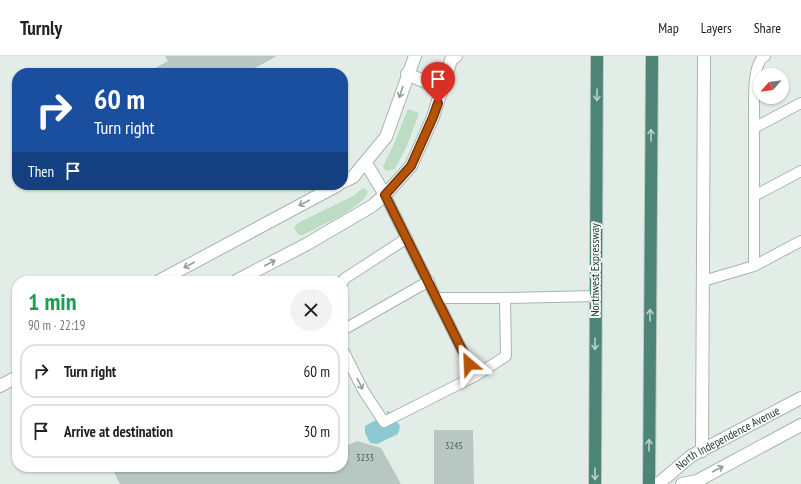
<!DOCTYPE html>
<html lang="en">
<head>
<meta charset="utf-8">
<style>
  body { margin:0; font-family:"PT Sans Narrow",sans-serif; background:#f2f2f2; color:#222; height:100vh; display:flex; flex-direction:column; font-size:15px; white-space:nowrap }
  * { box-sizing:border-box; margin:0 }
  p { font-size:13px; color:#767676 }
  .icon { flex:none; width:22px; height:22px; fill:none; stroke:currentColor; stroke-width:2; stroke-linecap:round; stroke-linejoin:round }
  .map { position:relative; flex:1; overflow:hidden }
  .drawer { position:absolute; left:12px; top:220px; width:336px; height:196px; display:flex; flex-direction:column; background:#fff; border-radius:16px; box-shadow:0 1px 3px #0004 }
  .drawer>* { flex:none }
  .hud { position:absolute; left:12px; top:12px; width:336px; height:122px; border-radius:16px; box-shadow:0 1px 3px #0004; background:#1a4fa0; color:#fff; overflow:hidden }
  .needle { width:26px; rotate:242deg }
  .buttons { position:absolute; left:753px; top:12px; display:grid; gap:8px }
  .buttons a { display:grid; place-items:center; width:36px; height:36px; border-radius:50%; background:#fff; box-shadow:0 1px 3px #0004; font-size:20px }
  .pin { position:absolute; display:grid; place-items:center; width:34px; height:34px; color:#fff; margin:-41px -17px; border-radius:50% 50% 50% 0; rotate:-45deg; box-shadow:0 0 4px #0007 }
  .pin .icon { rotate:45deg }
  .me { position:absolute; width:44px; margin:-22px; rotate:334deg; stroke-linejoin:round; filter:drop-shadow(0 0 3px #0008) }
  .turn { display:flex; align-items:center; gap:14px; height:84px; padding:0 16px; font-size:18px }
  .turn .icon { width:52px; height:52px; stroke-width:2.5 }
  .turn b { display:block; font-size:28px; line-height:34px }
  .then { display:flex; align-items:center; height:38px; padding:0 16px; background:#0003; gap:8px; font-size:15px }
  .round { display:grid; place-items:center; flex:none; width:42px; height:42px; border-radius:21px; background:#f2f2f2 }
  .overview { display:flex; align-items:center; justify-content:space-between; height:68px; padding:0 16px }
  h1 { font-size:24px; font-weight:800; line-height:30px; color:#1e9e55 }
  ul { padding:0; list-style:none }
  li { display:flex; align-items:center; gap:12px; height:54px; margin:0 8px 6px; padding:0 8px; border:2px solid #e0e0e0; border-radius:16px }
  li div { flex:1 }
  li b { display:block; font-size:15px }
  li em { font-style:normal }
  header { display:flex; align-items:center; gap:24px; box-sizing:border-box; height:56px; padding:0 20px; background:#fff; border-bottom:1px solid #e0e0e0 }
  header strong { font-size:19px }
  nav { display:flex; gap:22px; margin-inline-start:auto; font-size:14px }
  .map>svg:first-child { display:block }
</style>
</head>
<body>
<header>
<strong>Turnly</strong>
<nav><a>Map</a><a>Layers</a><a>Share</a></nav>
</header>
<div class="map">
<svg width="801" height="428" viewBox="0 0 801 428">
  <rect width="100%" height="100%" fill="#e3ede8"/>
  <g fill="#bcddc4">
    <path d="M 408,53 L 419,57 L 407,90 L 395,113 L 386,115 L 383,110 L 393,90 Z"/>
    <path d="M 363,132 L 368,135 C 366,150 318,171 303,179 L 298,179 L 294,172 L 298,167 L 353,140 Z"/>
  </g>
  <path fill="#8cc9d0" d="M 387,355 L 395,358 L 394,361 L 400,370 L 398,378 L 377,388 L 370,387 L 365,377 L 365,370 L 387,358 Z"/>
  <g fill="#b8c7c1">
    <path d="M 165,0 L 277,0 L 246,17 L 146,17 L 168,5 Z"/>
    <path d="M 434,374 L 473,374 L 474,428 L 434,428 Z"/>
    <path d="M 357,385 L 381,392 L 401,428 L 120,428 L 111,411 L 343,411 L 343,391 Z"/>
  </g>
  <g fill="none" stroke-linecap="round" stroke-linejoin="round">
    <g stroke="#a6b5af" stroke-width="12">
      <g id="service">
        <path d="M 754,72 C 755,55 750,8 765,0"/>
        <path d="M 385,139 L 475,320 L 506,300 L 505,242 L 436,242"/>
        <path d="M 754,140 L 801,115"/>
        <path d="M 754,210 L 754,72 L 801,47"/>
        <path d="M 703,225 L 754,210 L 801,185"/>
        <path d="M 343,226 L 344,223 L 407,182"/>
        <path d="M 505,242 L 595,240"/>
        <path d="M 343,274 L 429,225"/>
        <path d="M 343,294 L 363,334 L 384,366 L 475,320"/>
      </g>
    </g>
    <g stroke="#a6b5af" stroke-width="14">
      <g id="minor">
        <path d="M 407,18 L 442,33"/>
        <path d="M 366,107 L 385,139"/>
        <path d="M 343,126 L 353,121 L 386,81 L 415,0"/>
        <path d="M 159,225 L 338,129"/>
        <path d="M 236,225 L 307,188 L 372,150 L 385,139 L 411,110 L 433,61 L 451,4 L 456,0"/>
        <path d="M 0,330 L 17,321"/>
        <path d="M 702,395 L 704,0"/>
      </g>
    </g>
    <g stroke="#a6b5af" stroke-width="14">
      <g id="tertiary">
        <path id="s1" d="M 658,428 L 691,400 L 801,342"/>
        <path d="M 682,428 L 697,425 L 801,369"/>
      </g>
    </g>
    <g stroke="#c1c9c6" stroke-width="14">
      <g id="trunk">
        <path d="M 595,428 L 597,0"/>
        <path d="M 649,428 L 652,0"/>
      </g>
    </g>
    <use href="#service" stroke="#fff" stroke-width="10"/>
    <use href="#minor" stroke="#fff" stroke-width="12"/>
    <use href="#tertiary" stroke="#fff" stroke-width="12"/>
    <use href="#trunk" stroke="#4c8576" stroke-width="12"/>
  </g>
  <defs><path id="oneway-shaft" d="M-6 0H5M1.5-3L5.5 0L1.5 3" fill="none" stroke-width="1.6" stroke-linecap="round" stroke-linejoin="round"/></defs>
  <g stroke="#919e9a">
    <use href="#oneway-shaft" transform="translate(401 36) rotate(108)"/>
    <use href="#oneway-shaft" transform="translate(304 147) rotate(152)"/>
    <use href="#oneway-shaft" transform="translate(270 207) rotate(-28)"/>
    <use href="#oneway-shaft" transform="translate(189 209) rotate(152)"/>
    <use href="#oneway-shaft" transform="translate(360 328) rotate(63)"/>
    <use href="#oneway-shaft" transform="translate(718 413) rotate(-28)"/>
  </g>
  <g stroke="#b9d0c9">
    <use href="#oneway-shaft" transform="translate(597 39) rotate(91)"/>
    <use href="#oneway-shaft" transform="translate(651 79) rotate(-90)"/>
    <use href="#oneway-shaft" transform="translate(650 259) rotate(-90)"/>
    <use href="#oneway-shaft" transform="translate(595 288) rotate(90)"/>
    <use href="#oneway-shaft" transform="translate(649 389) rotate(-90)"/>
    <use href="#oneway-shaft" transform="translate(595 418) rotate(90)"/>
  </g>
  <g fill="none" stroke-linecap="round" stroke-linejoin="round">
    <g stroke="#753606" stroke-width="10">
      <path id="route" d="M 438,47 L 433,61 L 411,110 L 385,139 L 469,308"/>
    </g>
    <use href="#route" stroke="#b45309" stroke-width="7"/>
  </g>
  <g text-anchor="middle" stroke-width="4" stroke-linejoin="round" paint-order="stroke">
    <g font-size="10" fill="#486058">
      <text x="454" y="393">3245</text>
      <text x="365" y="405">3233</text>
    </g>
    <g font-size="12" fill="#233e35" stroke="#f4f9f6">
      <text transform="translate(595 214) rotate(-90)" y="4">Northwest Expressway</text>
      <text dy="4" stroke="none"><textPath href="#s1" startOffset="84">North Independence Avenue</textPath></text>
    </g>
  </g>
</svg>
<div class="buttons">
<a><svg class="needle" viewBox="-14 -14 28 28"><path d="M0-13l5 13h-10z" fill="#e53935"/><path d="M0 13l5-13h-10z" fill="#767676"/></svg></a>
</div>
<div class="pin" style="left:438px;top:47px;background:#d93025"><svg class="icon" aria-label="arrive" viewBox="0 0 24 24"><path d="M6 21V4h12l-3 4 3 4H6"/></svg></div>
<svg class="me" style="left:469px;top:308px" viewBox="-20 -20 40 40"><path d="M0-17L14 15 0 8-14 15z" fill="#b45309" stroke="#fff" stroke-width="4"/></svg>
<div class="hud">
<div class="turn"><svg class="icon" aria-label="right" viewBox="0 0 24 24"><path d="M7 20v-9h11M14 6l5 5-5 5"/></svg><div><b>60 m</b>Turn right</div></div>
<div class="then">Then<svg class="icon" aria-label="arrive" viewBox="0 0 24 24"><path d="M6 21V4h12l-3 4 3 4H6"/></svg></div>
</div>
<section class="drawer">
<div class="overview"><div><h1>1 min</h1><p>90 m · 22:19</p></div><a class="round"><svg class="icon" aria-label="close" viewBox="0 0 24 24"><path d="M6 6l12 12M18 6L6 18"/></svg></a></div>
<ul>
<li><svg class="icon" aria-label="right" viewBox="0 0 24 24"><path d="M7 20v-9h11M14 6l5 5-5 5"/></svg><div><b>Turn right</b></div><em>60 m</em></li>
<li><svg class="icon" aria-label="arrive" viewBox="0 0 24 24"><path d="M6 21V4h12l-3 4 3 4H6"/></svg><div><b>Arrive at destination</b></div><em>30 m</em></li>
</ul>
</section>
</div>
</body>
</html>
